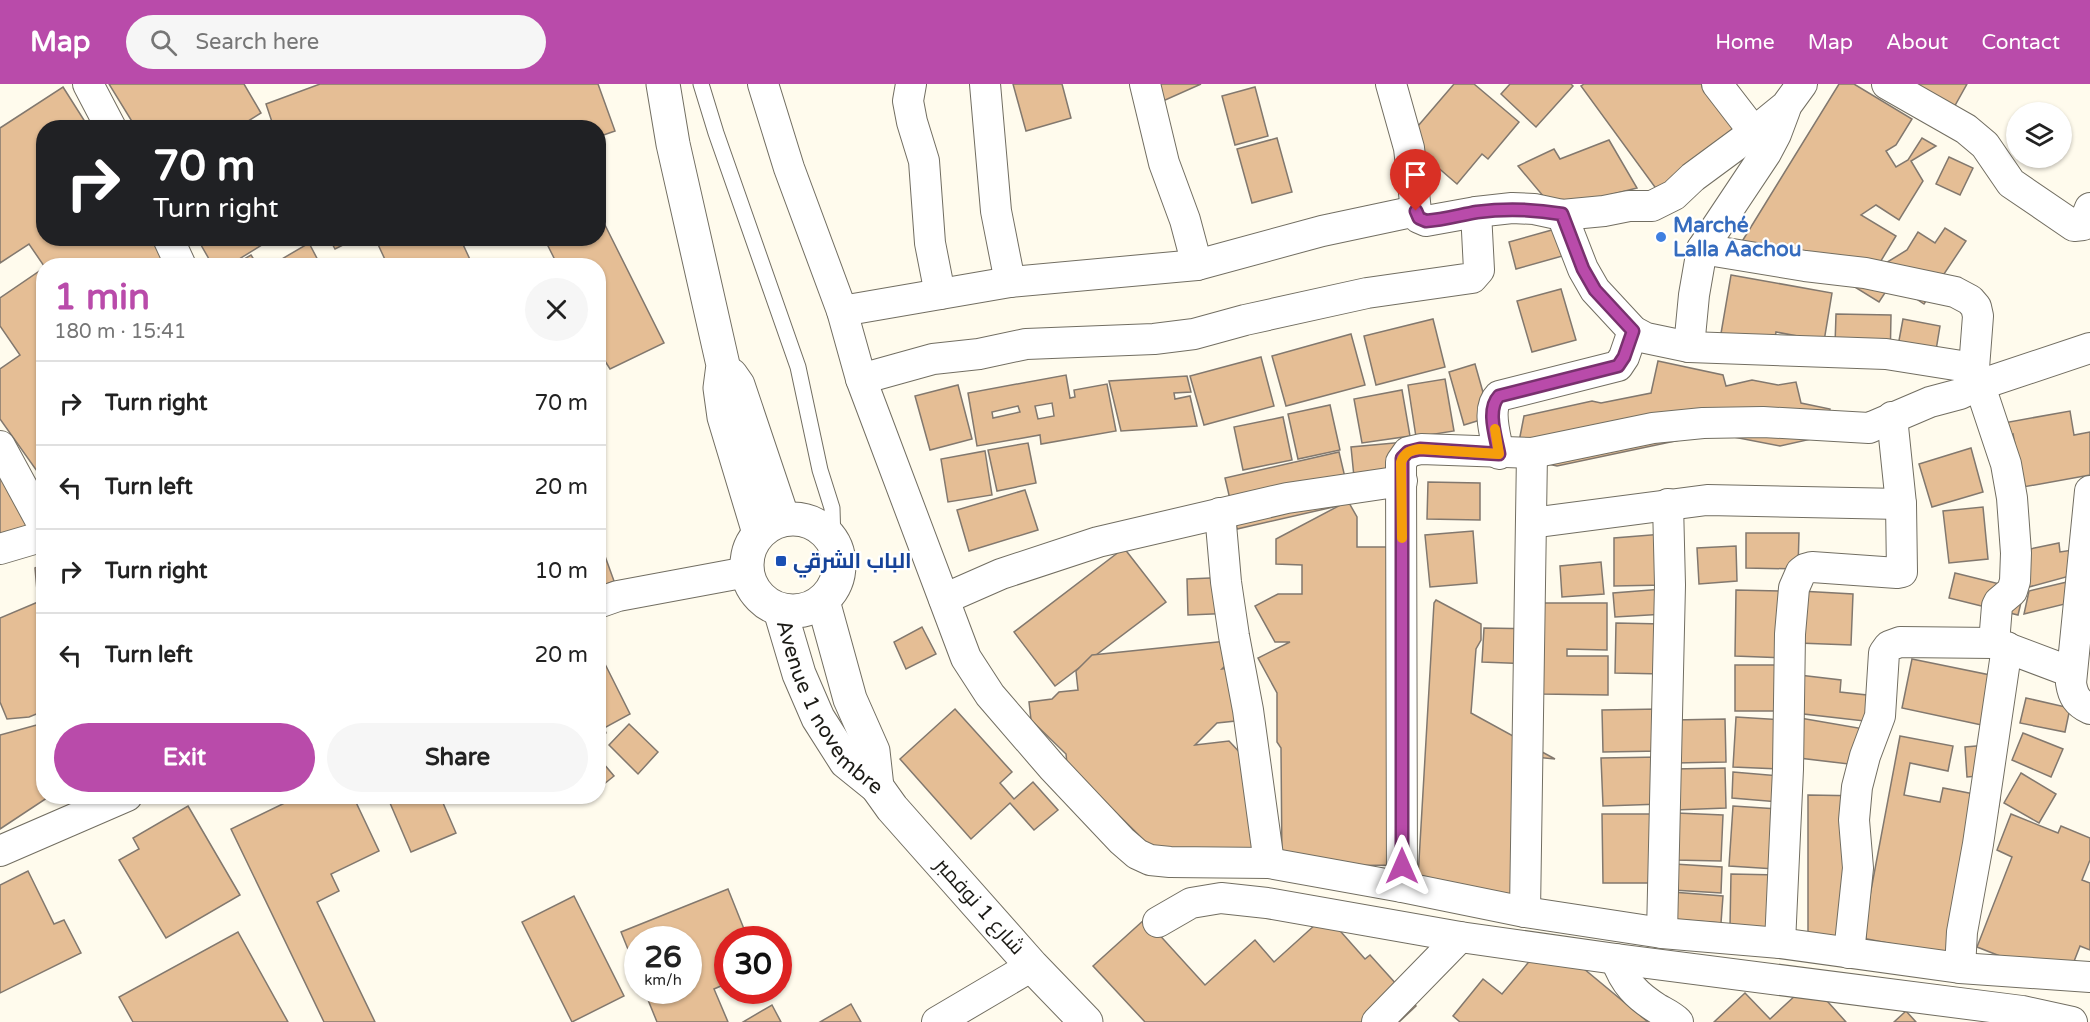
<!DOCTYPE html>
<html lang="en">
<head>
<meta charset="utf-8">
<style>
  body { margin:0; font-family:"Varela Round",Cairo,sans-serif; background:#f6f6f6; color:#222; height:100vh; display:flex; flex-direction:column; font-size:22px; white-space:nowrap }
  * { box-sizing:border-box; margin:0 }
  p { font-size:20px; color:#767676 }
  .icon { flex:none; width:33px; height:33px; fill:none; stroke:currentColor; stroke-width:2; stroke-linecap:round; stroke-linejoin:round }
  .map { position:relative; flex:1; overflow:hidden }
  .sheet { position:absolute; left:36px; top:174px; width:570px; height:546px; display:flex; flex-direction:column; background:#fff; border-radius:24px; box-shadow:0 2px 4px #0004 }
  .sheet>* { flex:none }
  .top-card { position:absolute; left:36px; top:36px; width:570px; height:126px; border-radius:24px; box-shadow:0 2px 4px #0004; background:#202124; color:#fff; overflow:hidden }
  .tools { position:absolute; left:2006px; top:18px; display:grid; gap:12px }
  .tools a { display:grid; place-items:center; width:66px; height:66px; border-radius:50%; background:#fff; box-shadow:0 2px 4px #0004; font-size:30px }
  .speed { position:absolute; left:624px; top:842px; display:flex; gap:12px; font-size:30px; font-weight:700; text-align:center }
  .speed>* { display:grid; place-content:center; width:78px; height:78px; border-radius:50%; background:#fff; box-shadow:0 2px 4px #0004; line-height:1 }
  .speed small { font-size:15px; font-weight:400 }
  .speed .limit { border:9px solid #d22; background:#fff; color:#111 }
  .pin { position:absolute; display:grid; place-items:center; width:51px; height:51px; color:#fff; margin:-62px -26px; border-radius:50% 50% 50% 0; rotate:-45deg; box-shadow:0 0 6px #0007 }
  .pin .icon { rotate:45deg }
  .me { position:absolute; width:66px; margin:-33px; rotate:0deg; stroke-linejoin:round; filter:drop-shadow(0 0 4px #0008) }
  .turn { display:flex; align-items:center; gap:21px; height:126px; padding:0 18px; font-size:27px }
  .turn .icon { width:78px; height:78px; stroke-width:2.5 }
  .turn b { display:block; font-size:42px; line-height:51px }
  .round { display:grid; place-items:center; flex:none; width:63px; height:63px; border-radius:32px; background:#f6f6f6 }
  .summary { display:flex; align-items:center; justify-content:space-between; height:102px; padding:0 18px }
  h1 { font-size:36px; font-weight:700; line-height:45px; color:#b94baa }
  .button { display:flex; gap:12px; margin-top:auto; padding:12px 18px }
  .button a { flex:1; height:69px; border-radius:36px; background:#b94baa; color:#fff; font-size:24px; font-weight:700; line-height:69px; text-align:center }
  .button a+a { background:#f6f6f6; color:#222 }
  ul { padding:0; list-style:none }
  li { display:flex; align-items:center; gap:18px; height:84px; padding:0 18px; border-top:2px solid #e0e0e0 }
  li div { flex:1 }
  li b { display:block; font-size:22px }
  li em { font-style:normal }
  header { display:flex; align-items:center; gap:36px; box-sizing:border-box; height:84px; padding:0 30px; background:#b94baa; color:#fff }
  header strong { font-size:28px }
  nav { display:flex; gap:33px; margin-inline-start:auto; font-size:21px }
  .search { width:420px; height:54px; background:#f6f6f6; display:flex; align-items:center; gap:15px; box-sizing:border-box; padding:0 21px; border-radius:33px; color:#767676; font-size:22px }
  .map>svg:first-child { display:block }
</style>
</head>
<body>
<header>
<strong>Map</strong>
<div class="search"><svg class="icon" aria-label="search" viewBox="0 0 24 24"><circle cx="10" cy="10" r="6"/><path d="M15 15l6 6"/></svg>Search here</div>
<nav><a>Home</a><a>Map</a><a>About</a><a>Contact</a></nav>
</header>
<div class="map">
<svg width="2090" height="938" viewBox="0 0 2090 938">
  <rect width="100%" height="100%" fill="#fffbed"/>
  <g fill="#e5be95" stroke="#82786e" stroke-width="1.5" fill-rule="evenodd">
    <path d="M 109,0 L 244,0 L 261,29 L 237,44 L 136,44 Z"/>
    <path d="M 320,0 L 598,0 L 615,47 L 598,53 L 598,44 L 274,44 L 266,20 Z"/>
    <path d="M 1013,0 L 1062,0 L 1071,34 L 1026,47 Z"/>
    <path d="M 1156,0 L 1201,0 L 1163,17 Z"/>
    <path d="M 1454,0 L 1474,0 L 1519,38 L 1488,75 L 1482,70 L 1457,100 L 1406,56 Z"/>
    <path d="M 1510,0 L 1571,0 L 1573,2 L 1536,43 L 1501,10 Z"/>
    <path d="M 1584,0 L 1708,0 L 1746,46 L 1660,110 L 1581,2 Z"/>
    <path d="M 1839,0 L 1854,0 L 1912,35 L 1896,61 L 1886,67 L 1896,83 L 1908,76 L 1922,54 L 1936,62 L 1911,77 L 1923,97 L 1899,136 L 1876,121 L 1861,131 L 1896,152 L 1876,185 L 1907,166 L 1918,148 L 1935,159 L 1945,144 L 1966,157 L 1924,220 L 1900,204 L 1894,195 L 1879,218 L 1808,174 L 1738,164 Z"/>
    <path d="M 1889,0 L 1967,0 L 1948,34 Z"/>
    <path d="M 63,3 L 89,44 L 44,44 L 44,154 L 161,154 L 178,182 L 44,182 L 29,160 L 0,179 L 0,44 Z"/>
    <path d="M 1255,3 L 1268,52 L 1235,61 L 1222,12 Z"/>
    <path d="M 1277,54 L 1292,108 L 1252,119 L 1237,65 Z"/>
    <path d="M 1609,56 L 1637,104 L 1554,125 L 1518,82 L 1554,65 L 1560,75 Z"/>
    <path d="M 1949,73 L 1973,84 L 1960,111 L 1936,100 Z"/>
    <path d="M 598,127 L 664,259 L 610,285 L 598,266 L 598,182 L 558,182 L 544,154 L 598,154 Z"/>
    <path d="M 1559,144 L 1566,171 L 1516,185 L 1509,158 Z"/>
    <path d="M 197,154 L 273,154 L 228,182 L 213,182 Z"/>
    <path d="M 329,154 L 357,154 L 335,165 Z"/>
    <path d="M 375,154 L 460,154 L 473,182 L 388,182 Z"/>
    <path d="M 309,159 L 321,182 L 270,182 Z"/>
    <path d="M 251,171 L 258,182 L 232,182 Z"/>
    <path d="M 41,186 L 44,189 L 44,266 L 37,271 L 44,279 L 44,397 L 0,335 L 0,285 L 20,271 L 0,242 L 0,214 Z"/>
    <path d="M 1731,191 L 1832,209 L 1824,257 L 1776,248 L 1771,276 L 1718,267 Z"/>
    <path d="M 1561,205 L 1576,256 L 1532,268 L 1517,217 Z"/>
    <path d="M 1836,230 L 1891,231 L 1890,282 L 1835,261 Z"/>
    <path d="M 1433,235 L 1445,283 L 1376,301 L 1364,252 Z"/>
    <path d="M 1903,235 L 1940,242 L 1933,284 L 1895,278 Z"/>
    <path d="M 1351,250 L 1365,301 L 1286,322 L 1272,272 Z"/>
    <path d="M 1261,273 L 1274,322 L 1204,341 L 1190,292 Z"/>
    <path d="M 1658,277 L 1723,291 L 1726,302 L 1752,296 L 1778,301 L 1796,298 L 1801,319 L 1830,325 L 1825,352 L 1780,362 L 1713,349 L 1557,382 L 1516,373 L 1524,332 L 1592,317 L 1601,319 L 1651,309 Z"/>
    <path d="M 1475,280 L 1490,333 L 1464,341 L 1449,288 Z"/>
    <path d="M 1066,291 L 1070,314 L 1075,313 L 1074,306 L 1107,300 L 1116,347 L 1041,360 L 1040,351 L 977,362 L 968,309 ZM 1052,319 L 1054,332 L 1038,335 L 1035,322 ZM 1018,322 L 1020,328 L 993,334 L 992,328 Z"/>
    <path d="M 1187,292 L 1191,308 L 1174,309 L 1175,315 L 1190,312 L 1197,342 L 1121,347 L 1109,297 Z"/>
    <path d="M 1445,295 L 1454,347 L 1416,353 L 1408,301 Z"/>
    <path d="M 958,301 L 972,355 L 930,366 L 915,312 Z"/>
    <path d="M 1402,306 L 1410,352 L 1362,359 L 1354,315 Z"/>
    <path d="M 1330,321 L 1340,366 L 1298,375 L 1288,330 Z"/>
    <path d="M 2070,327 L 2074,351 L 2090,348 L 2090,391 L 2023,403 L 2013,350 L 1989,355 L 1987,342 Z"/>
    <path d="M 1283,333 L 1292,376 L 1243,386 L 1234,343 Z"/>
    <path d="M 1405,358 L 1409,409 L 1356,413 L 1351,363 Z"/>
    <path d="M 1028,359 L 1036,399 L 997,407 L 988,366 Z"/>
    <path d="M 1971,364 L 1983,408 L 1932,423 L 1919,380 Z"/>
    <path d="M 985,367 L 992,411 L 948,418 L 941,375 Z"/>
    <path d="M 1339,368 L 1351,419 L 1237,445 L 1225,394 Z"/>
    <path d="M 0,392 L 39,444 L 0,473 Z"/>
    <path d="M 1428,398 L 1480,399 L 1480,436 L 1427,435 Z"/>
    <path d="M 1025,406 L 1038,446 L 969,467 L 957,426 Z"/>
    <path d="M 1348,417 L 1357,433 L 1357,463 L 1414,463 L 1415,781 L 1282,782 L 1281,664 L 1277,658 L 1277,609 L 1258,574 L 1290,558 L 1275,558 L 1255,522 L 1278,510 L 1302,510 L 1302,481 L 1276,480 L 1276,455 Z"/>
    <path d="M 1983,423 L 1988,475 L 1949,479 L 1943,427 Z"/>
    <path d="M 1473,447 L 1477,499 L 1430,503 L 1425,451 Z"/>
    <path d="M 1746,449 L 1799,449 L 1798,485 L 1746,484 Z"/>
    <path d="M 1663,450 L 1665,501 L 1614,502 L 1614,454 Z"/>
    <path d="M 2059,459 L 2060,468 L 2080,465 L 2077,490 L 2029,503 L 2025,466 Z"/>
    <path d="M 601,461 L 614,497 L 598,503 L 598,462 Z"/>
    <path d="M 1736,462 L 1737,497 L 1699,500 L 1697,464 Z"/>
    <path d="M 1124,464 L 1166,518 L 1055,602 L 1014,548 Z"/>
    <path d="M 1601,478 L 1604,510 L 1562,513 L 1560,482 Z"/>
    <path d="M 44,480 L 44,627 L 29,633 L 7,635 L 0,618 L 0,534 L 38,518 L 35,484 Z"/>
    <path d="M 1955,489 L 2024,506 L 2018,531 L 1949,514 Z"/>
    <path d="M 1234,493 L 1236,529 L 1188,531 L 1187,495 Z"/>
    <path d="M 2071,497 L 2069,519 L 2024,530 L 2029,507 Z"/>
    <path d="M 1663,505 L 1665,530 L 1615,533 L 1613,509 Z"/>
    <path d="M 1736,506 L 1786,507 L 1785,574 L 1735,572 Z"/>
    <path d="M 1800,507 L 1853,510 L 1851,561 L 1798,559 Z"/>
    <path d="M 1436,516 L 1481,540 L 1481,556 L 1476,565 L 1471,629 L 1555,675 L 1535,673 L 1528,811 L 1440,806 L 1418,794 L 1434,519 Z"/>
    <path d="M 1541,519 L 1607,519 L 1607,566 L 1567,565 L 1567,572 L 1608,572 L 1608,611 L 1541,610 Z"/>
    <path d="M 1616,539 L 1663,540 L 1663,590 L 1615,589 Z"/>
    <path d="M 922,543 L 936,570 L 906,585 L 894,558 Z"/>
    <path d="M 1484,544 L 1533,545 L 1532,580 L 1482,578 Z"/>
    <path d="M 1227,557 L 1238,569 L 1222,585 L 1236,583 L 1245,636 L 1217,639 L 1195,661 L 1229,657 L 1243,672 L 1277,765 L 1164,776 L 1067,680 L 1066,670 L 1031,636 L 1029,618 L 1052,615 L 1059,608 L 1078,606 L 1076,587 L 1092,571 Z"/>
    <path d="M 1912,575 L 1990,591 L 2005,646 L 1902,624 Z"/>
    <path d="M 605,580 L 630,630 L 604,644 L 606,649 L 598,653 L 598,583 Z"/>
    <rect x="1735" y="581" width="48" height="46"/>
    <path d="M 1799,591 L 1841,596 L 1840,608 L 1876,612 L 1873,638 L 1795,629 Z"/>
    <path d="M 2026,614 L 2070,624 L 2065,648 L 2020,639 Z"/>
    <path d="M 955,625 L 1012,688 L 1000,699 L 1014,715 L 1033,698 L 1058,726 L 1034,746 L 1010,719 L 971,755 L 900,675 Z"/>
    <path d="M 1660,625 L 1661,667 L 1603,668 L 1602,626 Z"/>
    <path d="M 1736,633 L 1782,636 L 1780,685 L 1733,683 Z"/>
    <path d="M 1800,634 L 1870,646 L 1857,681 L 1799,674 Z"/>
    <path d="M 1725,635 L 1726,678 L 1675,679 L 1674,636 Z"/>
    <path d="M 44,639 L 44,712 L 50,712 L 0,745 L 0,651 Z"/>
    <path d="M 629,640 L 658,668 L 638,690 L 609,661 Z"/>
    <path d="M 2023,649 L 2063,665 L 2051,693 L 2012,676 Z"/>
    <path d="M 1900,652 L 1953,662 L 1948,687 L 1910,679 L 1904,711 L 1940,718 L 1943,704 L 2000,715 L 1970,875 L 1862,854 Z"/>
    <path d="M 2000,660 L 2002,690 L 1967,693 L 1965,663 Z"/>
    <path d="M 598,673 L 614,692 L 598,705 Z"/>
    <path d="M 1661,673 L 1662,720 L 1603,722 L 1601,674 Z"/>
    <path d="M 1725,684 L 1726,724 L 1675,726 L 1674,685 Z"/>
    <path d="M 1733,688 L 1781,692 L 1779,718 L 1732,714 Z"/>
    <path d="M 2021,689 L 2056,710 L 2039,739 L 2004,719 Z"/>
    <path d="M 1808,711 L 1866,712 L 1866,857 L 1808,856 Z"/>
    <path d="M 299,712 L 353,712 L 379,767 L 331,790 L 339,807 L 317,818 L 375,938 L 324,938 L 231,745 Z"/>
    <path d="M 387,712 L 440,712 L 456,749 L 411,768 Z"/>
    <path d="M 188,722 L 240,811 L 166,854 L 119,776 L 139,765 L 133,754 Z"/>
    <path d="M 1733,722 L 1778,725 L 1775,785 L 1729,782 Z"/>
    <path d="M 1676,729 L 1723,731 L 1721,777 L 1674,776 Z"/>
    <path d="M 1602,730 L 1659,730 L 1660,799 L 1603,799 Z"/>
    <path d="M 2011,730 L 2058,749 L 2061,742 L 2090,754 L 2090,776 L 2082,796 L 2090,799 L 2090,866 L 2080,862 L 2066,898 L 1977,863 L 2012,773 L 1997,766 Z"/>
    <path d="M 1674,780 L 1722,783 L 1721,809 L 1673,806 Z"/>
    <path d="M 28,787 L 54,840 L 64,836 L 81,869 L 0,909 L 0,801 Z"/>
    <path d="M 1731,790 L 1779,791 L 1778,844 L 1730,842 Z"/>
    <path d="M 728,805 L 748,855 L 728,855 L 728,899 L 714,905 L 728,938 L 657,938 L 644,906 L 688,906 L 688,855 L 638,855 L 638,890 L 621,848 Z"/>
    <path d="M 1672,808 L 1723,812 L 1721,839 L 1670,835 Z"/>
    <path d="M 574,812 L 624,912 L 572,938 L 522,838 Z"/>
    <path d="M 1326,831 L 1365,875 L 1370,871 L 1416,922 L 1399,938 L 1145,938 L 1093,882 L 1145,835 L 1205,901 L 1255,856 L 1274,878 Z"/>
    <path d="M 238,848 L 288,938 L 133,938 L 119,913 Z"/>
    <path d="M 1548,855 L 1648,938 L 1460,938 L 1453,932 L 1483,895 L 1502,910 Z"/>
    <path d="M 1810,898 L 1846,938 L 1714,938 L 1745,909 L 1770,935 Z"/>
    <path d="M 851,920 L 861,938 L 820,938 Z"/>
    <path d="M 772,921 L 781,938 L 743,938 Z"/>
    <path d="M 1906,927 L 1916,938 L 1894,938 Z"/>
  </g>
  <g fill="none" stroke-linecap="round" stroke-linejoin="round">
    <g stroke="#726e62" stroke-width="17">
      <path id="lane" d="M 701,0 L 716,49 L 798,283 L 820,386 L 832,424 L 833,458"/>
    </g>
    <g stroke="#726e62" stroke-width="32">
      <g id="street">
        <path d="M 88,0 L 111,44"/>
        <path d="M 763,0 L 789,84 L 842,227 L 861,295 L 966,574 L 990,611 L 1053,684 L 1122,757 L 1137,770 L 1150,776 L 1170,778 L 1269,779 L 1402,803 L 1525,828 L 1662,849 L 1780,859 L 1960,884 L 2090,893"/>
        <path d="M 911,0 L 908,17 L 912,38 L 924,77 L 930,159 L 940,210"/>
        <path d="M 985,0 L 996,127 L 1010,198"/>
        <path d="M 1145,0 L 1164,79 L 1185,136 L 1197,181"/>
        <path d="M 1391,0 L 1409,64 L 1416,127"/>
        <path d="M 1717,0 L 1754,48"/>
        <path d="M 1887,0 L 1966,45 L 1985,61 L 2011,99 L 2074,142 L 2083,141 L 2090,124"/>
        <path d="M 1562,131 L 1583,185 L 1595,206 L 1633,247 L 1646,254 L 1689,263 L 1886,270 L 1974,284"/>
        <path d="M 168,154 L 181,182"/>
        <path d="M 1702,165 L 1805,182 L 1865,189 L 1955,208 L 1970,216 L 1976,223 L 1978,232 L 1974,284 L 2006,380 L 2012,414 L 2016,469 L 2015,497 L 2012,507 L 1999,518 L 1997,522 L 1994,559"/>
        <path d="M 842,227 L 1010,198 L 1197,181 L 1322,147 L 1416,127 L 1419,134 L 1426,137 L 1476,128 L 1512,124 L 1534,125 L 1562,131 L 1604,127 L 1629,122 L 1652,122 L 1674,111 L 1693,93 L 1754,48 L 1786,22 L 1802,0"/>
        <path d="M 1689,263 L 1694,211 L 1702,165 L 1766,69 L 1776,50 L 1785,26"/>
        <path d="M 861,295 L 933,275 L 979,270 L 1026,260 L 1154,255 L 1194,250 L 1245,236 L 1367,209 L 1472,194 L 1479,186 L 1476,128"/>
        <path d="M 0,362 L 44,443"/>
        <path d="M 1499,370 C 1496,353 1486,325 1499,312 L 1618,282 L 1624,273 L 1633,247"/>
        <path d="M 2090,407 L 2071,599 C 2073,612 2077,619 2090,625"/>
        <path d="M 1220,429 L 1226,498 L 1234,552 L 1248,626 L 1269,779"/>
        <path d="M 1531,439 L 1707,416 L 1901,420"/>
        <path d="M 0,465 L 44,452"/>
        <path d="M 944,515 L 1001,490 L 1098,458 L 1287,414 L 1402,397"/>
        <path d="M 598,519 L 618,512 L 747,488"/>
        <path d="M 0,767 L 127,712"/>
        <path d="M 1402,803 L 1401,378 L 1408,368 L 1421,365 L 1532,369 L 1653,344 L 1703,339 L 1763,338 L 1869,344 L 1930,318 L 1960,310 L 1979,301 L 2090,264"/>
        <path d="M 1525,828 L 1532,369"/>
        <path d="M 1158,838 L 1191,819 L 1221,814 L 1267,819 L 1460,853 L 1616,875 L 2022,927 L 2072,938"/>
        <path d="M 1662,849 L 1670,501 L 1668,420"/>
        <path d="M 1780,859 L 1788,685 L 1790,550 L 1794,504 L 1801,488 L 1805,485 L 1812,483 L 1897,489 L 1902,488 L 1901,420 L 1892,333"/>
        <path d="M 1849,869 L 1858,784 L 1854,736 L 1857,703 L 1865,672 L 1880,632 L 1884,569 L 1889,562 L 1900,558 L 1994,559 L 2071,588"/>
        <path d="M 1616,875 C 1624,899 1637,912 1658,925 C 1665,929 1672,932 1678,938"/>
        <path d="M 1960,884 L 1962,848 L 1978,760 L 2007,563"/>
        <path d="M 937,938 L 1032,882"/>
        <path d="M 1377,938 L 1460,853"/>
      </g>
    </g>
    <g stroke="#726e62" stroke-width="35">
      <g id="secondary">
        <path d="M 663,0 L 673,60 L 723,281 L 720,304 L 724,333 L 759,449"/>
        <path d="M 731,291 L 738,301 L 783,435"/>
        <circle cx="793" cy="481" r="46"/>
        <path d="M 823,517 L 850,615 L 873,667 L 877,703"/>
        <path id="s1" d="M 780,526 L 799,590 L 818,634 L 846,678 L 877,703 L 892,724 L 1032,882 L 1086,938"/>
      </g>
    </g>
    <use href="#lane" stroke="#fff" stroke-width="15"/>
    <use href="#street" stroke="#fff" stroke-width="30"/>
    <use href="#secondary" stroke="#fff" stroke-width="33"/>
  </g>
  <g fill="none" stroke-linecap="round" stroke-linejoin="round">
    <g stroke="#78316e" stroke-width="15">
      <path id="route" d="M 1402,782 L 1402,374 L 1408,368 L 1420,365 L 1499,370 C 1496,353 1486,326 1499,312 L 1618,282 L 1624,273 L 1633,247 L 1595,206 L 1583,185 L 1562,130 C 1533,125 1507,124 1477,128 C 1460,131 1443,136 1426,137 L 1419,134 L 1416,127"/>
    </g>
    <use href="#route" stroke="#b94baa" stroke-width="10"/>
    <path stroke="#f59e0b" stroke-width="10" d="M 1402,454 L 1401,378 C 1405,368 1411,366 1420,365 L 1499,370 L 1495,345"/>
  </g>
  <circle fill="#3f7fe0" stroke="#fff" stroke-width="2" cx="1661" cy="153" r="6"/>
  <rect fill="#1a4fb4" stroke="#fff" stroke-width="2" x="775" y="471" width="12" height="12" rx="3"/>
  <g text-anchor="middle" stroke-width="4.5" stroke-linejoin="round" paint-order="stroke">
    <g font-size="21" font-weight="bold" fill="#366cbe" stroke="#fff" text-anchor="start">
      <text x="1673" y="148">Marché<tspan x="1673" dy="24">Lalla Aachou</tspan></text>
    </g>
    <g font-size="21" font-weight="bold" fill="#164399" stroke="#fff" text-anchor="start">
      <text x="793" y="484">الباب الشرقي</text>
    </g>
    <g font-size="21" fill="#1c1b16" stroke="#fff">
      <text dy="7" stroke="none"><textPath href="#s1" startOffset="111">Avenue 1 novembre</textPath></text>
      <text transform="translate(980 822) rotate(48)" y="7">شارع 1 نوفمبر</text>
    </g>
  </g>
</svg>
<div class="tools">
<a><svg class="icon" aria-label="layers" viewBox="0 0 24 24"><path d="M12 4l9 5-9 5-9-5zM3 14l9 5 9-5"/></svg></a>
</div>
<div class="speed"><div>26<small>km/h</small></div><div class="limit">30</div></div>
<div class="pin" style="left:1416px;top:127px;background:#d93025"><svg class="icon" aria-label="arrive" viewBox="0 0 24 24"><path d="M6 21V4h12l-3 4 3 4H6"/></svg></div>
<svg class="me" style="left:1402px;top:782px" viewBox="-20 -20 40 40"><path d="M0-17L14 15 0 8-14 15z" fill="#b94baa" stroke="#fff" stroke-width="4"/></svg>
<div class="top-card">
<div class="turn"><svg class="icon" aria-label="right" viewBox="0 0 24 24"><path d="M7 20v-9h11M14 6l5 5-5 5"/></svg><div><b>70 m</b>Turn right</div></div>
</div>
<section class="sheet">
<div class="summary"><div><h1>1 min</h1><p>180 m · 15:41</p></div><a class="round"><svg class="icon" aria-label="close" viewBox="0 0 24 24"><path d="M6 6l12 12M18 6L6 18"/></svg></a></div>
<ul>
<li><svg class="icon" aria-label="right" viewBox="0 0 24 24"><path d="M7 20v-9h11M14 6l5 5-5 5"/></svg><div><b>Turn right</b></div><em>70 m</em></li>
<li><svg class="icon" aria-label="left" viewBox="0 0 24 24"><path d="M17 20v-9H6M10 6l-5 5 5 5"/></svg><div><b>Turn left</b></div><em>20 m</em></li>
<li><svg class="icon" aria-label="right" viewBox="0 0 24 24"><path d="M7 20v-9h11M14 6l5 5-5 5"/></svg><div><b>Turn right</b></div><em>10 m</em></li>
<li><svg class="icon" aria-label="left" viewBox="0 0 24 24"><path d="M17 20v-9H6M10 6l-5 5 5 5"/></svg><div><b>Turn left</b></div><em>20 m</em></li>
</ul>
<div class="button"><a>Exit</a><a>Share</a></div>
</section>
</div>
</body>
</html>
